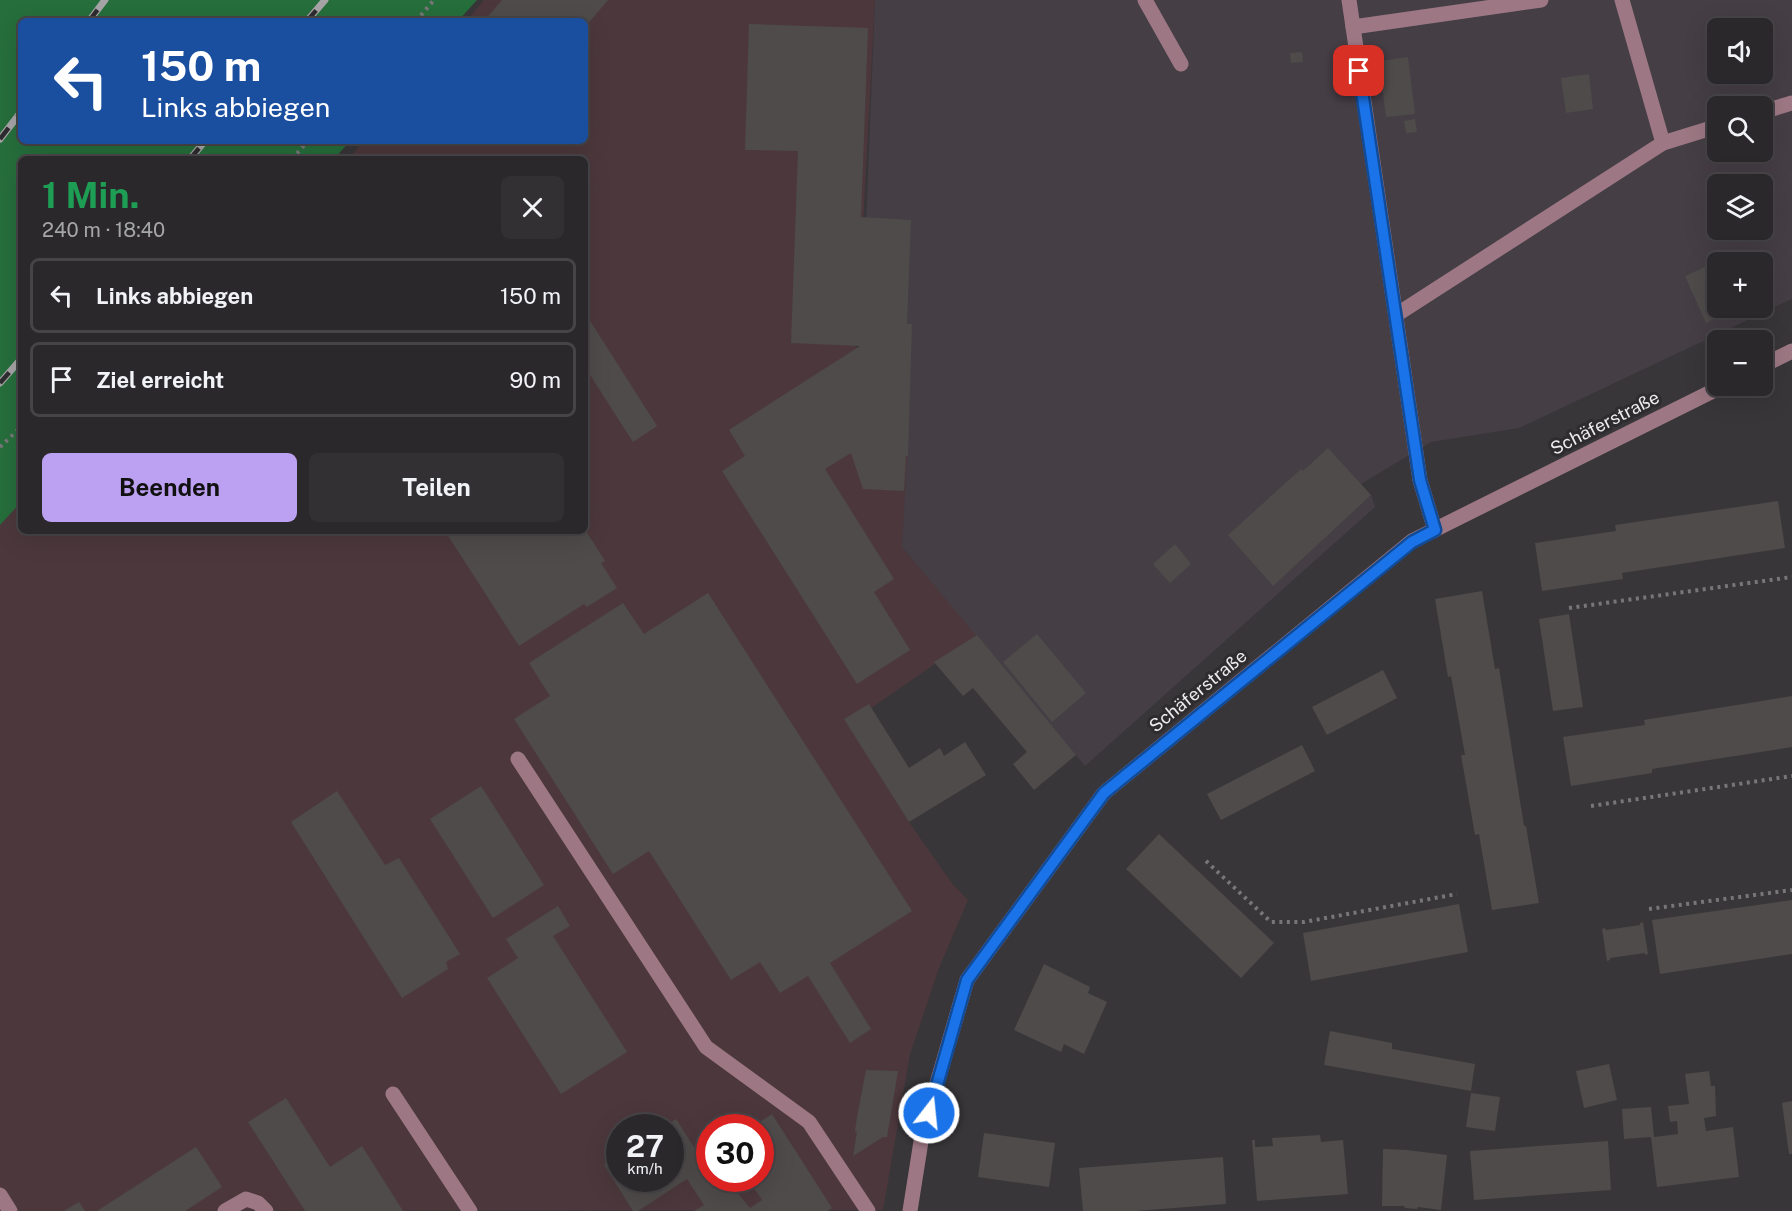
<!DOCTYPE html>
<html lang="de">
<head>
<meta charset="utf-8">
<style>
  body { margin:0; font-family:"Public Sans",sans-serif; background:#323032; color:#f1f3f6; height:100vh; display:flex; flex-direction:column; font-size:22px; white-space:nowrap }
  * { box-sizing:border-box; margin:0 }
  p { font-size:20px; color:#a5a6a8 }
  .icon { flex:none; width:33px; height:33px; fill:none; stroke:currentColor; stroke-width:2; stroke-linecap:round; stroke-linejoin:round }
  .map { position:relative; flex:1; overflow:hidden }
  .sheet { position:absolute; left:18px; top:156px; width:570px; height:378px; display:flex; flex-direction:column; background:#2a282a; border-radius:9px; box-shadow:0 6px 24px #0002,0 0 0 2px #464447 }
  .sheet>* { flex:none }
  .top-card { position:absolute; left:18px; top:18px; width:570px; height:126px; border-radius:9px; box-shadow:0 6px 24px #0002,0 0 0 2px #464447; background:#1a4fa0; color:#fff; overflow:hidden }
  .controls { position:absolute; left:1707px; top:18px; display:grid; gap:12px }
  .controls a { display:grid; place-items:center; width:66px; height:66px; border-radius:9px; background:#2a282a; box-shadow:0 6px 24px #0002,0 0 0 2px #464447; font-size:30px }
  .speed { position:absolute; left:606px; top:1114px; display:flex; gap:12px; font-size:30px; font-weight:700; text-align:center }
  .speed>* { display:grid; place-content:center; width:78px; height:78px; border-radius:50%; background:#2a282a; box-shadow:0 6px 24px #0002,0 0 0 2px #464447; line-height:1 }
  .speed small { font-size:15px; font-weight:400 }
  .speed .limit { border:9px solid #d22; background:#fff; color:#111 }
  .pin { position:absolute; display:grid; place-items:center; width:51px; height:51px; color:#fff; margin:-26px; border-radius:12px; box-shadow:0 3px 9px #0006 }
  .me { position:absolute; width:66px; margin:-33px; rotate:16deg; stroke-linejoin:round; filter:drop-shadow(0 0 4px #0008) }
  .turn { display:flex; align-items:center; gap:21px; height:126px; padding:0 24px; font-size:27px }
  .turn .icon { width:78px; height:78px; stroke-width:2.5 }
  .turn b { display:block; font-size:42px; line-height:51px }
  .round { display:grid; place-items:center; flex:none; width:63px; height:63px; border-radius:9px; background:#323032 }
  .head { display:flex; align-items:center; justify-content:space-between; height:102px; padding:0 24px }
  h1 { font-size:36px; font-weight:700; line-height:45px; color:#1e9e55 }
  .primary-button { display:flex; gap:12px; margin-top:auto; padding:12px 24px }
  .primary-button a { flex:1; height:69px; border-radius:9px; background:#bca0f2; color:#111; font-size:24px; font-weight:700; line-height:69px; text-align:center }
  .primary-button a+a { background:#323032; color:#f1f3f6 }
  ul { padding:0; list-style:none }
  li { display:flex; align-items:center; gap:18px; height:75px; margin:0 12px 9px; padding:0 12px; border:3px solid #464447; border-radius:9px }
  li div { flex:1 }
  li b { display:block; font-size:22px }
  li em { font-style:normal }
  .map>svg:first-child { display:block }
</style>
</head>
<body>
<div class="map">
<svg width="1792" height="1211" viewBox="0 0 1792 1211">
  <rect width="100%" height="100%" fill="#383638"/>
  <path fill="#4c383c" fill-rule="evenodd" d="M 484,0 L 875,0 L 851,452 L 908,456 L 902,547 L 977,635 L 848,724 L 909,822 L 951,882 L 968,900 L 939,968 L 910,1054 L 883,1210 L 0,1211 L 0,499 L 21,479 L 21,531 L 585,531 L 585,159 L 348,159 L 364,141 L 585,141 L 585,21 L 466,21 ZM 620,1128 L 670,1128 L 670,1179 L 620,1179 ZM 710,1128 L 760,1128 L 760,1179 L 710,1179 Z"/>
  <path fill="#453e45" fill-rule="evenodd" d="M 875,0 L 1792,0 L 1792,299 L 1519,428 L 1431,442 L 1361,484 L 1371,495 L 1375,507 L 1085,766 L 902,547 L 907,456 L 857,450 ZM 1718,28 L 1762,28 L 1762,74 L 1718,74 ZM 1718,106 L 1762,106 L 1762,152 L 1718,152 ZM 1718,184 L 1762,184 L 1762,230 L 1718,230 ZM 1718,262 L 1762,262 L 1762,308 L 1718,308 Z"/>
  <path fill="#266e3c" d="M 0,0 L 477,0 L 458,21 L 21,21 L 21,141 L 350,141 L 334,159 L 21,159 L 21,502 L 0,525 Z"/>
  <g fill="#4e4b4a">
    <path d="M 502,0 L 608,0 L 585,27 L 585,21 L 484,21 Z"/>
    <path d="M 749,24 L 868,28 L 861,217 L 911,220 L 907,324 L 912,324 L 908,456 L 906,456 L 904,491 L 863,489 L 851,453 L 825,469 L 894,579 L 874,592 L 910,650 L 857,684 L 722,471 L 745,456 L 729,430 L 860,346 L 791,343 L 798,151 L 745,150 Z"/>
    <path d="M 1302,52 L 1303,62 L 1291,63 L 1290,53 Z"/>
    <path d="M 1408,57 L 1415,114 L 1386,117 L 1379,61 Z"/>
    <path d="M 1589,74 L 1593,109 L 1566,113 L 1561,78 Z"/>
    <path d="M 1415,119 L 1417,132 L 1406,133 L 1404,121 Z"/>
    <path d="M 1707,266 L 1718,288 L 1718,308 L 1727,308 L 1729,312 L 1706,323 L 1685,276 Z"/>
    <path d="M 585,313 L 657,426 L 633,442 L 585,367 Z"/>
    <path d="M 1328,448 L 1371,495 L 1273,586 L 1228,535 L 1301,469 L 1303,471 Z"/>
    <path d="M 1778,501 L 1785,548 L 1622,573 L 1623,579 L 1542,591 L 1535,543 L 1616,531 L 1615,525 Z"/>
    <path d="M 445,531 L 586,531 L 605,561 L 601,563 L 617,588 L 587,607 L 584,604 L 519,646 Z"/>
    <path d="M 1175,544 L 1191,564 L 1170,583 L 1153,564 Z"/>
    <path d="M 1482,591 L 1495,669 L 1499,668 L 1524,826 L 1526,826 L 1539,903 L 1492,910 L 1479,834 L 1475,835 L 1461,755 L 1465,755 L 1451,676 L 1448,677 L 1435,599 Z"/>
    <path d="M 708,593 L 912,911 L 830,963 L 871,1029 L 850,1043 L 808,976 L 780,993 L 760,962 L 731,980 L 649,851 L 613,874 L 514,719 L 550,696 L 529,663 L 623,603 L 644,634 Z"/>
    <path d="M 1569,614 L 1583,707 L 1553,711 L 1539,619 Z"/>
    <path d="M 1037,634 L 1086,693 L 1052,722 L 1003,662 Z"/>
    <path d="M 977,635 L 1076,755 L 1034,790 L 1013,764 L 1027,752 L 973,688 L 963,696 L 934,662 Z"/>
    <path d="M 1383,670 L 1397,698 L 1327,735 L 1312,707 Z"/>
    <path d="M 1792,696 L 1792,747 L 1652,769 L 1652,773 L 1571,786 L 1563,737 L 1645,725 L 1644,720 Z"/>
    <path d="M 869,704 L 909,768 L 940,748 L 944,756 L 965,742 L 986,775 L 909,822 L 844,719 Z"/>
    <path d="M 1302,745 L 1315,771 L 1221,820 L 1207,794 Z"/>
    <path d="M 481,786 L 544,885 L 493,918 L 430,819 Z"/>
    <path d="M 337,791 L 385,865 L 399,858 L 460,954 L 446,962 L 448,969 L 402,998 L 291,822 Z"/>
    <path d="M 1159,834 L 1274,943 L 1241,978 L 1126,869 Z"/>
    <path d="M 1792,900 L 1792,954 L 1660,974 L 1652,920 Z"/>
    <path d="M 1459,904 L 1468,952 L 1311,981 L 1303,933 Z"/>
    <path d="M 558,906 L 570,926 L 553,936 L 627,1052 L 561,1094 L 487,978 L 518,958 L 506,939 Z"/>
    <path d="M 1643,922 L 1648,954 L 1645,955 L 1645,953 L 1610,958 L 1610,960 L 1607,961 L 1602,929 L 1605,928 L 1606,930 L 1640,925 L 1640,923 Z"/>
    <path d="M 1044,964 L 1090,987 L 1088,993 L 1107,1002 L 1084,1054 L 1064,1044 L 1061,1052 L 1014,1030 Z"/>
    <path d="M 1330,1031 L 1392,1043 L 1392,1049 L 1475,1064 L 1471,1091 L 1324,1065 Z"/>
    <path d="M 1609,1064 L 1617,1100 L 1584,1108 L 1576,1071 Z"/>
    <path d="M 866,1070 L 898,1071 L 887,1137 L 883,1137 L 853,1156 L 857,1132 L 855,1131 L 857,1117 Z"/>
    <path d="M 1709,1071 L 1711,1086 L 1715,1086 L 1716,1116 L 1704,1118 L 1706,1131 L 1733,1127 L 1739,1177 L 1657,1187 L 1651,1137 L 1624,1139 L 1622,1109 L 1651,1107 L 1654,1137 L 1678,1134 L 1677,1121 L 1670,1122 L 1668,1106 L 1689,1104 L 1685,1074 Z"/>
    <path d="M 1471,1093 L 1500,1097 L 1495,1131 L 1466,1127 Z"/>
    <path d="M 286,1098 L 330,1167 L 362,1146 L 403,1211 L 305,1211 L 248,1122 Z"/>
    <path d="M 1792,1101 L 1792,1154 L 1789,1154 L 1782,1103 Z"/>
    <path d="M 772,1114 L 832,1208 L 828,1211 L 694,1211 L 704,1205 L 687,1179 L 638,1211 L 633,1211 L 604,1165 L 620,1155 L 620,1179 L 670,1179 L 670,1128 L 662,1128 L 676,1119 L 710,1172 L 710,1179 L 714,1179 L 722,1192 L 732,1186 L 750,1208 L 762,1200 L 748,1179 L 760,1179 L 760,1128 L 751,1128 Z"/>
    <path d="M 984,1133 L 1055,1143 L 1049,1187 L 978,1177 Z"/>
    <path d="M 1320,1135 L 1321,1142 L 1343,1140 L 1348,1194 L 1257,1201 L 1252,1140 L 1255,1140 L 1255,1147 L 1273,1146 L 1272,1138 Z"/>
    <path d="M 1608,1141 L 1611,1190 L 1474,1200 L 1470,1151 Z"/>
    <path d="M 196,1147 L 222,1187 L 185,1211 L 97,1211 Z"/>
    <path d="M 1383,1149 L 1407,1150 L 1447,1155 L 1441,1210 L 1418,1207 L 1417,1209 L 1405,1208 L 1404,1206 L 1382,1206 Z"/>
    <path d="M 1223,1157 L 1226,1204 L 1135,1211 L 1083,1211 L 1079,1168 Z"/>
    <path d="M 79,1202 L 85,1211 L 64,1211 Z"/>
  </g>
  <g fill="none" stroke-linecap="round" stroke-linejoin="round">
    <g stroke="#787678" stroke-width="4" stroke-dasharray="3 4.5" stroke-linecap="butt">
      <path d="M 416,21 L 434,0"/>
      <path d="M 292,159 L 308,141"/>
      <path d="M 0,447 L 21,427"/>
      <path d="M 1569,608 L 1792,577"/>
      <path d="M 1591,806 L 1792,776"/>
      <path d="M 1206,861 L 1271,922 L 1304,922 L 1457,894"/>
      <path d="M 1649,909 L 1792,890"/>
    </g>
    <g stroke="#9d7884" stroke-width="15">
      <path d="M 1145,0 L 1181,64"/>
      <path d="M 1349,0 L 1420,480 L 1435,530"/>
      <path d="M 1622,0 L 1663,143"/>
      <path d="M 1353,27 L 1541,0"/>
      <path d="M 1762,112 L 1792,103"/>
      <path d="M 1396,315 L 1663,143 L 1718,126"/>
      <path d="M 1762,366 L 1792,351"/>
      <path d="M 518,759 L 706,1047 L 809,1122 L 868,1211"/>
      <path d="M 393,1094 L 470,1211"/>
      <path d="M 0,1195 L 10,1211"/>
      <path d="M 225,1211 L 246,1199 L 258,1203 L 266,1211"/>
      <path d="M 910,1211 L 922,1135 L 967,980 L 1104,793 L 1412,541 L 1723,386"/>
    </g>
    <g stroke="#a6a4a6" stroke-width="7">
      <g id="rail">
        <path d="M 89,21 L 105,0"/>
        <path d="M 307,21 L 325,0"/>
        <path d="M 0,139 L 21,112"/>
        <path d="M 190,159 L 205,141"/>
        <path d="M 0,383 L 21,359"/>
      </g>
    </g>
    <use href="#rail" stroke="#2e2c2e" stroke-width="4.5" stroke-dasharray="14" stroke-linecap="butt"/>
  </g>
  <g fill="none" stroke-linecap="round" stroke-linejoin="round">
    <g stroke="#114b97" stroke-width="15">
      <path id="route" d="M 929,1113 L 967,980 L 1104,793 L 1412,542 L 1435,530 L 1420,480 L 1359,71"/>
    </g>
    <use href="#route" stroke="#1a73e8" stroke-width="10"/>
  </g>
  <g text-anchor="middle" stroke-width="6" stroke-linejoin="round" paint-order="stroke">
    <g font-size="18" fill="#eeedee" stroke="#2e2c2e">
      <text transform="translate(1605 423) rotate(-27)" y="6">Schäferstraße</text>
      <text transform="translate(1198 691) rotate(-39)" y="6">Schäferstraße</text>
    </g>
  </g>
</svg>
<div class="controls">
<a><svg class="icon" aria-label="sound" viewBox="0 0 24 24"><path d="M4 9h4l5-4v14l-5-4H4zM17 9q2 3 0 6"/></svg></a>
<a><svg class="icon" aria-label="search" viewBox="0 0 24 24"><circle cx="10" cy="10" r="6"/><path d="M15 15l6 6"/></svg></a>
<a><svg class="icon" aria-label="layers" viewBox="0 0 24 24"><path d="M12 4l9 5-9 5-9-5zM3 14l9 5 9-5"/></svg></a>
<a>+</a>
<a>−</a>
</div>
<div class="speed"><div>27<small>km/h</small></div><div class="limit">30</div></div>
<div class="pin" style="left:1359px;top:71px;background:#d93025"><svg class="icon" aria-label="arrive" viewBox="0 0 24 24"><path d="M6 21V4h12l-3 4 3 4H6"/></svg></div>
<svg class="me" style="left:929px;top:1113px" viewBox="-20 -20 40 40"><circle r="17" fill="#1a73e8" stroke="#fff" stroke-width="3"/><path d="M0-11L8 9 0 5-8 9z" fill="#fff"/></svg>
<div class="top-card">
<div class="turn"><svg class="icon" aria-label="left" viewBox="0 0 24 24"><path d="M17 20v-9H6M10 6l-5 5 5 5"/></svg><div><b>150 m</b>Links abbiegen</div></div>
</div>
<section class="sheet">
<div class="head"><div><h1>1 Min.</h1><p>240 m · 18:40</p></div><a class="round"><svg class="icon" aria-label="close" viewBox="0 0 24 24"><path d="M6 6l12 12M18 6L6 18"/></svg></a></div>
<ul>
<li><svg class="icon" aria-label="left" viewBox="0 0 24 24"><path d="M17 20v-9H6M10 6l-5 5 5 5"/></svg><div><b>Links abbiegen</b></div><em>150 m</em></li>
<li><svg class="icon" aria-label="arrive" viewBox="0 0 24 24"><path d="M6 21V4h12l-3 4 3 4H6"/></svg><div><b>Ziel erreicht</b></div><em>90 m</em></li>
</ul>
<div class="primary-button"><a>Beenden</a><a>Teilen</a></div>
</section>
</div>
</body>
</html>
